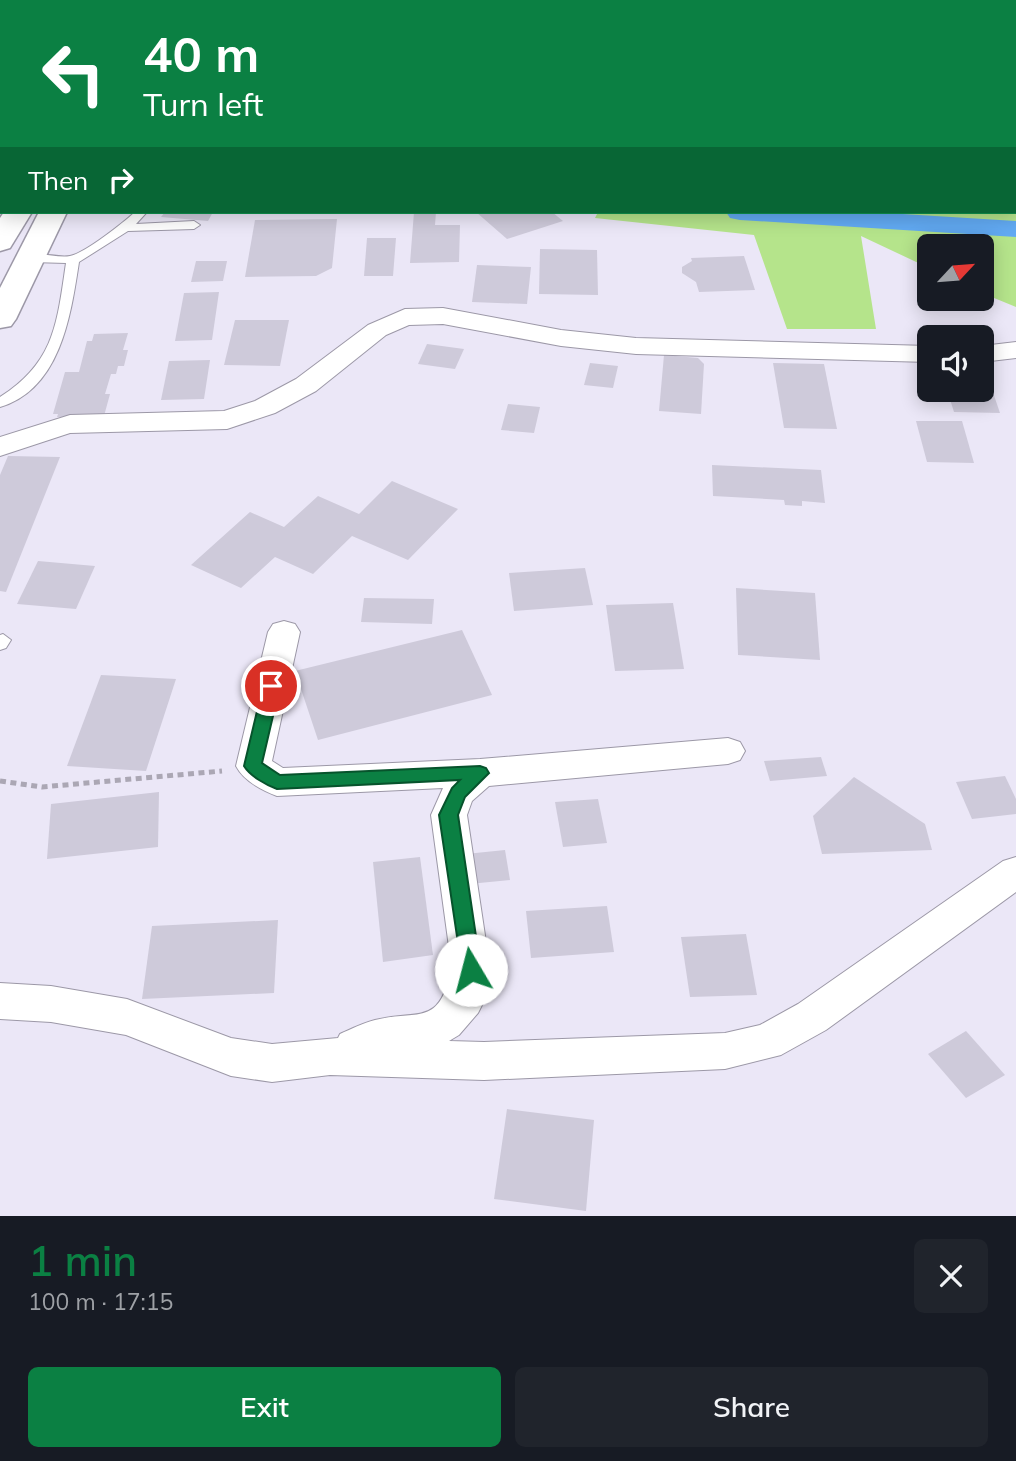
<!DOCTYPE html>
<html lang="en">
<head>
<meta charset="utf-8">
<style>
  body { margin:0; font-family:Mulish,sans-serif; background:#20242c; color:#f1f3f6; height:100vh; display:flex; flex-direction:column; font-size:26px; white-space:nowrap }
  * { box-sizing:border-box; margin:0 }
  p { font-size:23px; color:#9ea1a6 }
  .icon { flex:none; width:38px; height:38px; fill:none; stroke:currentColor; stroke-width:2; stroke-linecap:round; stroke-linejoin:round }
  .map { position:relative; height:1216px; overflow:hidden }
  .side { display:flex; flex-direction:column; background:#171b24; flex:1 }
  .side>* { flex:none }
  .banner { position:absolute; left:0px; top:0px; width:1017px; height:214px; box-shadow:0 4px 18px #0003; background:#0b8043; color:#fff; overflow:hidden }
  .needle { width:46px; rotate:64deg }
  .buttons { position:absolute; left:917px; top:234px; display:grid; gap:14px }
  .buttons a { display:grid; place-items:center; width:77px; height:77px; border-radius:10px; background:#171b24; box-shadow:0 4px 18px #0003; font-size:35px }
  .pin { position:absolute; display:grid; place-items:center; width:60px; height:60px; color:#fff; margin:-30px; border:4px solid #fff; border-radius:50%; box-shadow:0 2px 7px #0007 }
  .me { position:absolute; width:77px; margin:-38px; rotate:352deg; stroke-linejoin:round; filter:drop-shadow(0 0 5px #0008) }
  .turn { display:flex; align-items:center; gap:24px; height:147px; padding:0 28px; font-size:32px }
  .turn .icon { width:91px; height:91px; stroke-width:2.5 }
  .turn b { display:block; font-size:49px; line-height:60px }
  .then { display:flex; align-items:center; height:66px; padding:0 28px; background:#0003; gap:14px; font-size:26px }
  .round { display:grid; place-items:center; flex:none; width:74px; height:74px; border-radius:10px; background:#20242c }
  .head { display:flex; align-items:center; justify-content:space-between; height:119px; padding:0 28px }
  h1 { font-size:42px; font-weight:600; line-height:52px; color:#0b8043 }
  .cta { display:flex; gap:14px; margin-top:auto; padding:14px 28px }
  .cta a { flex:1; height:80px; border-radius:10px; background:#0b8043; color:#fff; font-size:28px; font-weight:600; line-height:80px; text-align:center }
  .cta a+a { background:#20242c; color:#f1f3f6 }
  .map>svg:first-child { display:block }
</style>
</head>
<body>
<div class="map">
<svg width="1016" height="1216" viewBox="0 0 1016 1216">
  <rect width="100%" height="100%" fill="#ebe7f7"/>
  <g fill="#b5e48b">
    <path d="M 433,0 L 687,0 L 689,2 L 433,2 Z"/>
    <path d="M 1016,197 L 1016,307 L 982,293 L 982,247 L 929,247 L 929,268 L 861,236 L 876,329 L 787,329 L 754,235 L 595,218 L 598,212 L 1015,212 Z"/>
  </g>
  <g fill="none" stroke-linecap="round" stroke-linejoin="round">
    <path fill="#62aaf3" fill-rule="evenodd" d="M 208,0 L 214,0 L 213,2 L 207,2 Z"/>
    <path fill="#62aaf3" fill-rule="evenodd" d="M 726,212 L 870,212 L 1016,221 L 1016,237 L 740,220 L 730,218 Z"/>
  </g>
  <g fill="#cecada">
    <path d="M 165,212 L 213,212 L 208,221 L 161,217 Z"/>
    <path d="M 414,212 L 436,212 L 435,225 L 460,225 L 459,262 L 410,263 Z"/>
    <path d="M 476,212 L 552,212 L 563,221 L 507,239 Z"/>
    <path d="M 337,219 L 332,268 L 316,276 L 245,277 L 255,220 Z"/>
    <path d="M 367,238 L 396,238 L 393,276 L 364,276 Z"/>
    <path d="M 540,249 L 597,250 L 598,295 L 539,294 Z"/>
    <path d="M 744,256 L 755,290 L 699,292 L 696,282 L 682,273 L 682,267 L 692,261 L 691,258 Z"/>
    <path d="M 196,261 L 227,261 L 223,281 L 191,282 Z"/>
    <path d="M 477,265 L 531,267 L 527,304 L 472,302 Z"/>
    <path d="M 219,292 L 212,340 L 175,341 L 184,293 Z"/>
    <path d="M 235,320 L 289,320 L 280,366 L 224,365 Z"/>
    <path d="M 128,333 L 123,350 L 128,350 L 124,366 L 118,366 L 116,374 L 111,374 L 105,394 L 110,394 L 104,416 L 57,417 L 58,414 L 53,414 L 65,372 L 79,372 L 87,341 L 92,341 L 94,334 Z"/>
    <path d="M 427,344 L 464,349 L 455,369 L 418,364 Z"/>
    <path d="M 664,355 L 698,358 L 704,364 L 701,414 L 659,411 Z"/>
    <path d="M 210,360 L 204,399 L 161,400 L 169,361 Z"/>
    <path d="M 590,363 L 618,366 L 613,388 L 584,385 Z"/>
    <path d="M 773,363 L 824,364 L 837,429 L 784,428 Z"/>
    <path d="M 982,372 L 986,372 L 1000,413 L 954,412 L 947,390 L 982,390 Z"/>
    <path d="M 508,404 L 540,407 L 534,433 L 501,430 Z"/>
    <path d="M 916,421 L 962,421 L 974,463 L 927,462 Z"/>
    <path d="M 8,456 L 60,457 L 6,592 L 0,591 L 0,475 Z"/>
    <path d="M 712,465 L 821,470 L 825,503 L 802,501 L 802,506 L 785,505 L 784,500 L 713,496 Z"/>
    <path d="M 392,481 L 458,509 L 408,560 L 352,536 L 313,574 L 275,557 L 241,588 L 191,565 L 250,512 L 284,527 L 318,496 L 359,514 Z"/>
    <path d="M 38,561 L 95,566 L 76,609 L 17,604 Z"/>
    <path d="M 585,568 L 593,605 L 514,611 L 509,573 Z"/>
    <path d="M 736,588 L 815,593 L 820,660 L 738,655 Z"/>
    <path d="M 364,598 L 434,599 L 432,624 L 361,622 Z"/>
    <path d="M 673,603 L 684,669 L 615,671 L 606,605 Z"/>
    <path d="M 462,630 L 492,695 L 318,740 L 295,671 Z"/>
    <path d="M 101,675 L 176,679 L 146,771 L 67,766 Z"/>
    <path d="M 821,757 L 827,776 L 770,781 L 764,761 Z"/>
    <path d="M 1005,776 L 1016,799 L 1016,814 L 972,819 L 956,782 Z"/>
    <path d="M 854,777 L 925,824 L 932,850 L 822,854 L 813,816 Z"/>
    <path d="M 159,792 L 158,847 L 47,859 L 51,804 Z"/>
    <path d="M 598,799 L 607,843 L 563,847 L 555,802 Z"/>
    <path d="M 505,850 L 510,880 L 459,885 L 456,855 Z"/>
    <path d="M 420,857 L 433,955 L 383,962 L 373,862 Z"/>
    <path d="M 607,906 L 614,952 L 531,958 L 526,911 Z"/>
    <path d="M 278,920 L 274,993 L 142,999 L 152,926 Z"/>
    <path d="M 746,934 L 757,995 L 690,997 L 681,937 Z"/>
    <path d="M 966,1031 L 1005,1075 L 966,1098 L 928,1054 Z"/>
    <path d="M 507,1109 L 594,1120 L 586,1211 L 494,1199 Z"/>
  </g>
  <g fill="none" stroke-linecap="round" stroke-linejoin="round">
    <g stroke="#9c98a7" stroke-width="2">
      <g id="service">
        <path d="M 76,0 L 86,0 L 75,2 Z"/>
        <path d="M 0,132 L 2,132 L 0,141 Z"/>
        <path d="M 135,212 L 147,212 L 136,224 L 194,221 L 200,225 L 194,229 L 128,231 L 79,262 C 71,314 61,389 0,407 L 0,397 C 55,362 57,323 66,263 L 32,262 L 26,258 C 38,249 56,259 70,256 C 85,253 123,223 135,212 Z"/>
        <path d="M 3,634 L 11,640 L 6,648 L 0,650 L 0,635 Z"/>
      </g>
    </g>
    <g stroke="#9c98a7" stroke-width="2">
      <g id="minor">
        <path d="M 299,0 L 319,0 L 320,2 L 301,2 Z"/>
        <path d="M 822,0 L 848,0 L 821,2 Z"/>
        <rect x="0" y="166" width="2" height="14"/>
        <path d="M 443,308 L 561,330 L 636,338 L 929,346 L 929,362 L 636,354 L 561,346 L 443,324 L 409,325 L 386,335 L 316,391 L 275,413 L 227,429 L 70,433 L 0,456 L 0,437 L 70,415 L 224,411 L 255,401 L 296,379 L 368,325 L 405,309 Z"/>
        <path d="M 1016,342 L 1016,358 L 982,362 L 982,346 Z"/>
        <path d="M 284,621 L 295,624 L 300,632 L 272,761 L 283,768 L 480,759 L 728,738 L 740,742 L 745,751 L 740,760 L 728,764 L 489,786 L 472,801 L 467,815 L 490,969 L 484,1001 L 478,1013 L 459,1035 L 449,1041 L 484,1042 L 725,1033 L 760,1025 L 798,1004 L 1003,861 L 1016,857 L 1016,892 L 826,1030 L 781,1055 L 725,1069 L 484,1080 L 330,1075 L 272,1082 L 231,1076 L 126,1035 L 51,1022 L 0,1019 L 0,983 L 51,986 L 127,999 L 231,1038 L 272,1044 L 338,1038 L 340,1034 C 351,1029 363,1023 375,1020 C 420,1009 438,1028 452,969 L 431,815 L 443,788 L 277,796 C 261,790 244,781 236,766 L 268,632 L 273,624 Z"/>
      </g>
    </g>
    <g stroke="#9c98a7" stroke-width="3">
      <g id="tertiary">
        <path d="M 132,0 L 156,0 L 131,2 Z"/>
        <path d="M 160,0 L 184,0 L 159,2 Z"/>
        <path d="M 4,212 L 32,212 L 10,248 L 0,251 L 0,218 Z"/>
        <path d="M 39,212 L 67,212 L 16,319 L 11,326 L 0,328 L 0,288 Z"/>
      </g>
    </g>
    <path stroke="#aba7b4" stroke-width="5" stroke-dasharray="6 4.5" stroke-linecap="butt" d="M 0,781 L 42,787 L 222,771"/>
    <use href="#service" fill="#fff" fill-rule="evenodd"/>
    <use href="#minor" fill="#fff" fill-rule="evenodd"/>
    <use href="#tertiary" fill="#fff" fill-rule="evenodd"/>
  </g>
  <path fill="#0b8043" stroke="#07532c" stroke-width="2" d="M 271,680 L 280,686 L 262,763 L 280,775 L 480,766 L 486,768 L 489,773 L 465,797 L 458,815 L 481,970 L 478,976 L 471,978 L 465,976 L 462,970 L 439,815 L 452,788 L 460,780 L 277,789 C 266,785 250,776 244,766 L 263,686 Z"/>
</svg>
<div class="buttons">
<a><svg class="needle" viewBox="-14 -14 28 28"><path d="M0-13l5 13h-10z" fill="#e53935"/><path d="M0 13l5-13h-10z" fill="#9ea1a6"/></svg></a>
<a><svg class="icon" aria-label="sound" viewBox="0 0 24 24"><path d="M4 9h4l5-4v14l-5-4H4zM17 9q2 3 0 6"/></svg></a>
</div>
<div class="pin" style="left:271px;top:686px;background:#d93025"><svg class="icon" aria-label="arrive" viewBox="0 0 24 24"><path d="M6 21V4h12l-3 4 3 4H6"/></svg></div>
<svg class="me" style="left:471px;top:970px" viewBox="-20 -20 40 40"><circle r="19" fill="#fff"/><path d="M0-13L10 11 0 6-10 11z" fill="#0b8043"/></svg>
<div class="banner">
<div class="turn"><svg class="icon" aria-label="left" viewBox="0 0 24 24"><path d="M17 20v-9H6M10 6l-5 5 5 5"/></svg><div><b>40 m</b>Turn left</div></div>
<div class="then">Then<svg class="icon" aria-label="right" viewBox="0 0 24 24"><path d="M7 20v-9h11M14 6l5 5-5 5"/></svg></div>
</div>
</div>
<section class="side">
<div class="head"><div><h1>1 min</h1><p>100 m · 17:15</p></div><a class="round"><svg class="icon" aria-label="close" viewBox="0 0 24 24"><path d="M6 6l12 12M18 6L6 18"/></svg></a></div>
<div class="cta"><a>Exit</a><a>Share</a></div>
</section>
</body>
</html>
